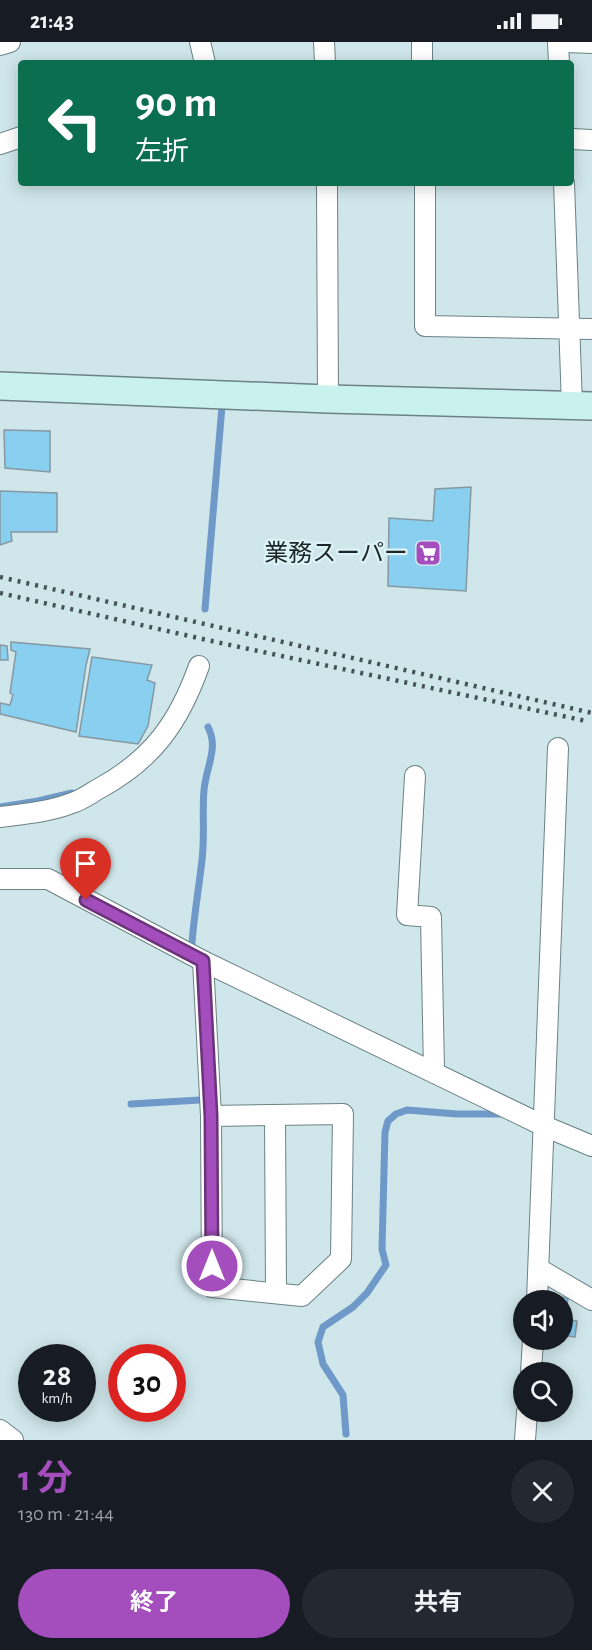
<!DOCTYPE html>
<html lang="ja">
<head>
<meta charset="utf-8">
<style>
  body { margin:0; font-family:"Alegreya Sans","Noto Sans JP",sans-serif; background:#242831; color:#f1f3f6; height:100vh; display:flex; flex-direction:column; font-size:22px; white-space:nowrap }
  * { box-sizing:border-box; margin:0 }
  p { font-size:20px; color:#9ea1a6 }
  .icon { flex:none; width:33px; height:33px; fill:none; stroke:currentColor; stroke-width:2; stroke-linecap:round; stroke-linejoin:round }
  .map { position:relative; height:1398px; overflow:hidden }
  .panel { display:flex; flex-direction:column; background:#171b24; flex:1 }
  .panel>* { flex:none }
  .guide { position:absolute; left:18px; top:18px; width:556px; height:126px; border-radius:6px; box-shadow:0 3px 15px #0003; background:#0b6e4f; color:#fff; overflow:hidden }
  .fabs { position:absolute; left:513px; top:1248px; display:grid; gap:12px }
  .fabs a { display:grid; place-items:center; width:60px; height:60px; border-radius:50%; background:#171b24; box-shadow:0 3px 15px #0003; font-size:30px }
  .speed { position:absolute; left:18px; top:1302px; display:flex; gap:12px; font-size:30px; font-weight:700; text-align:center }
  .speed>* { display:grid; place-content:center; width:78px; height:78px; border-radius:50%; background:#171b24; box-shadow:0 3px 15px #0003; line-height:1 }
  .speed small { font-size:15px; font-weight:400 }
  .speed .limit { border:9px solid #d22; background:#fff; color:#111 }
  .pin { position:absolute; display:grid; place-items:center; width:51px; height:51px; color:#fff; margin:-62px -26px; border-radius:50% 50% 50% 0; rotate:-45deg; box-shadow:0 0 6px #0007 }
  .pin .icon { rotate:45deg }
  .me { position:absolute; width:66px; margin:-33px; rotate:0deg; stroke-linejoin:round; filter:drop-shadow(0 0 4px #0008) }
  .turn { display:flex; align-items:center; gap:21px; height:126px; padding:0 18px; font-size:27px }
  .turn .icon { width:78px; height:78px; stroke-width:2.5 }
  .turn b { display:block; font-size:42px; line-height:51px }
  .round { display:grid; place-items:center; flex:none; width:63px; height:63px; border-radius:32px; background:#242831 }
  .headline { display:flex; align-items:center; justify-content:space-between; height:102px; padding:0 18px }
  h1 { font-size:36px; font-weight:700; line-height:45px; color:#a34ebc }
  .primary-button { display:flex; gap:12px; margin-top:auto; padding:12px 18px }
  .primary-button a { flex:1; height:69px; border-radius:36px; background:#a34ebc; color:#fff; font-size:24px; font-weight:700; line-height:69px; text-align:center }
  .primary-button a+a { background:#242831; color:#f1f3f6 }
  .status { display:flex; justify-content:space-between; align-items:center; height:42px; padding:0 30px; background:#171b24; direction:ltr }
  .status svg { height:16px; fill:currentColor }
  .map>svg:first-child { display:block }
</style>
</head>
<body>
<div class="status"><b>21:43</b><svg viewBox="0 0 49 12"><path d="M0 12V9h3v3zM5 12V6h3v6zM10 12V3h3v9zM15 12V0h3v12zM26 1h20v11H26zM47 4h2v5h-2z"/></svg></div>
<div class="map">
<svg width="592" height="1398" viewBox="0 0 592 1398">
  <rect width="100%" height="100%" fill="#cfe6ea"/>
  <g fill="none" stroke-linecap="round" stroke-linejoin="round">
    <g stroke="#6f99c9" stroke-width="7">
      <path d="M 205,567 L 222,364"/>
      <path d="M 0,765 L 38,759 L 72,751"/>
      <path d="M 192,901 C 194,873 199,845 202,818 C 205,794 202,771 204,748 C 206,725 219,706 208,685"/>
      <path d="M 131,1062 L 200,1058"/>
      <path d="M 346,1392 L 343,1353 L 323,1322 L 318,1300 L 323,1285 L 353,1265 L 367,1251 L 386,1223 L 382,1207 L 385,1090 L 388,1079 L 396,1072 L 407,1068 L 457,1072 L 502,1072"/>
    </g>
  </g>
  <g fill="#89cff0" stroke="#8698a2" stroke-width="1.5">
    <path d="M 4,388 L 50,389 L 50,430 L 5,426 Z"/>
    <path d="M 471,445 L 466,549 L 388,544 L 389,476 L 433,479 L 435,447 Z"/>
    <path d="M 0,449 L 57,451 L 57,490 L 11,490 L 12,499 L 0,503 Z"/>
    <path d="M 11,600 L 90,607 L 86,623 L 76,690 L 0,672 L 0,661 L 10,663 L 13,653 L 10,651 L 16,610 L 11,608 Z"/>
    <path d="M 0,603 L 7,604 L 8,618 L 0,618 Z"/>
    <path d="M 92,615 L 152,623 L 147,638 L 155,641 L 148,684 L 138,702 L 79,694 Z"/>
    <path d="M 550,1253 L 568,1256 L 565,1277 L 577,1279 L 575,1295 L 562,1293 L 562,1258 L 549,1258 Z"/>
  </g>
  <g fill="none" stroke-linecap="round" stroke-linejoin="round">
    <g stroke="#6c8285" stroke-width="22">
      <g id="street">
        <path d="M 200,0 L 205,21"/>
        <path d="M 324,0 L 325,21"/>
        <path d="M 422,0 L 422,21"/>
        <path d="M 558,0 L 559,21"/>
        <path d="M 565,0 L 592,1"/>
        <path d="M 0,3 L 10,0"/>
        <path d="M 572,97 L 592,98"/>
        <path d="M 0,102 L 21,95"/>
        <path d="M 327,141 L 328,357"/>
        <path d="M 425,141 L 425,284 L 592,287"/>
        <path d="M 564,141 L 572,363"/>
        <path d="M 415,734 L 407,873 L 431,875 L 434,1030"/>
        <path d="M 0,775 C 24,772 49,770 72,761 C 82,758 91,751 100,746 C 153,717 179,680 199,624"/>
        <path d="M 0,837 L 48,837 L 203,919 L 544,1084 L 592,1104"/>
        <path d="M 203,919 L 211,1074 L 212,1245 L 302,1254 L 341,1217 L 343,1072 L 211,1074"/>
        <path d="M 275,1073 L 276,1251"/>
        <path d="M 539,1227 L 592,1258"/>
        <path d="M 537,1258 L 558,706"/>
        <path d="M 531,1330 L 533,1298"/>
        <path d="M 0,1388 L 13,1398"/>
        <path d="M 525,1398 L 527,1370"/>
      </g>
    </g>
    <g stroke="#6c8285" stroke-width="30">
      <path id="secondary" d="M 0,344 L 328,357 L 592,364"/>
    </g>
    <use href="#street" stroke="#fff" stroke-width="20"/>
    <use href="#secondary" stroke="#c9f2ee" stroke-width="27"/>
    <g stroke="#465355" stroke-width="4.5" stroke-dasharray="3 6" stroke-linecap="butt">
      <path d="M 0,535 L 592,671"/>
      <path d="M 0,551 L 216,600 L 586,679"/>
    </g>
  </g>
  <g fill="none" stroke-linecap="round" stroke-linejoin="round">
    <g stroke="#6a337a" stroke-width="15">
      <path id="route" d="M 86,858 L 203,919 L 211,1074 L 212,1224"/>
    </g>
    <use href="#route" stroke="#a34ebc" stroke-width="10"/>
  </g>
  <defs>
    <g id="supermarket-square" transform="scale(1.35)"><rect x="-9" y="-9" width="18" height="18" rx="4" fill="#a34ebc" stroke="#dcf3f7"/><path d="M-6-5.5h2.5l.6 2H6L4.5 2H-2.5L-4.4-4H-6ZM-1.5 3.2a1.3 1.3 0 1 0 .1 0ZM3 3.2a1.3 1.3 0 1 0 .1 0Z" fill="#fff"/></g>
  </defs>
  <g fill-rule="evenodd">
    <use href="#supermarket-square" x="428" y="511"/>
  </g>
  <g text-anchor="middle" stroke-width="4.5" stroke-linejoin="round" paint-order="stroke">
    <g font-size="24" fill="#1c2527" stroke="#dcf3f7" text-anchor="end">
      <text x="408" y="519">業務スーパー</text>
    </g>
  </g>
</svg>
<div class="fabs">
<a><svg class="icon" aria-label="sound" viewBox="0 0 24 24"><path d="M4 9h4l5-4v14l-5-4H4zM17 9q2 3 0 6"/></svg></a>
<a><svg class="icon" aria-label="search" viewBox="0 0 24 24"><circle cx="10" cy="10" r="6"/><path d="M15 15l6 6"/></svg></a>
</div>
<div class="speed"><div>28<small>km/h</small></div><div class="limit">30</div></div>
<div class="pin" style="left:86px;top:858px;background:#d93025"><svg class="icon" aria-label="arrive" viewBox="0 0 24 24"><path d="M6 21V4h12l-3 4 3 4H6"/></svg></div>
<svg class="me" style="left:212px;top:1224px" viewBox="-20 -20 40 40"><circle r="17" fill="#a34ebc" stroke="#fff" stroke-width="3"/><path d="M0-11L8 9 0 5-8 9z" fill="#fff"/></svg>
<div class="guide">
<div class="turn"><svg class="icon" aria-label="left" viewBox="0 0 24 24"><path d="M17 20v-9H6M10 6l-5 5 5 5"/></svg><div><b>90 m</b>左折</div></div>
</div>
</div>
<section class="panel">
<div class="headline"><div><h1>1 分</h1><p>130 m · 21:44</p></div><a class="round"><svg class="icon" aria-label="close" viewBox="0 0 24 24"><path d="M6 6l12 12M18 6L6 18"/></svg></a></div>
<div class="primary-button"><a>終了</a><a>共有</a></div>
</section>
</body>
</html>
